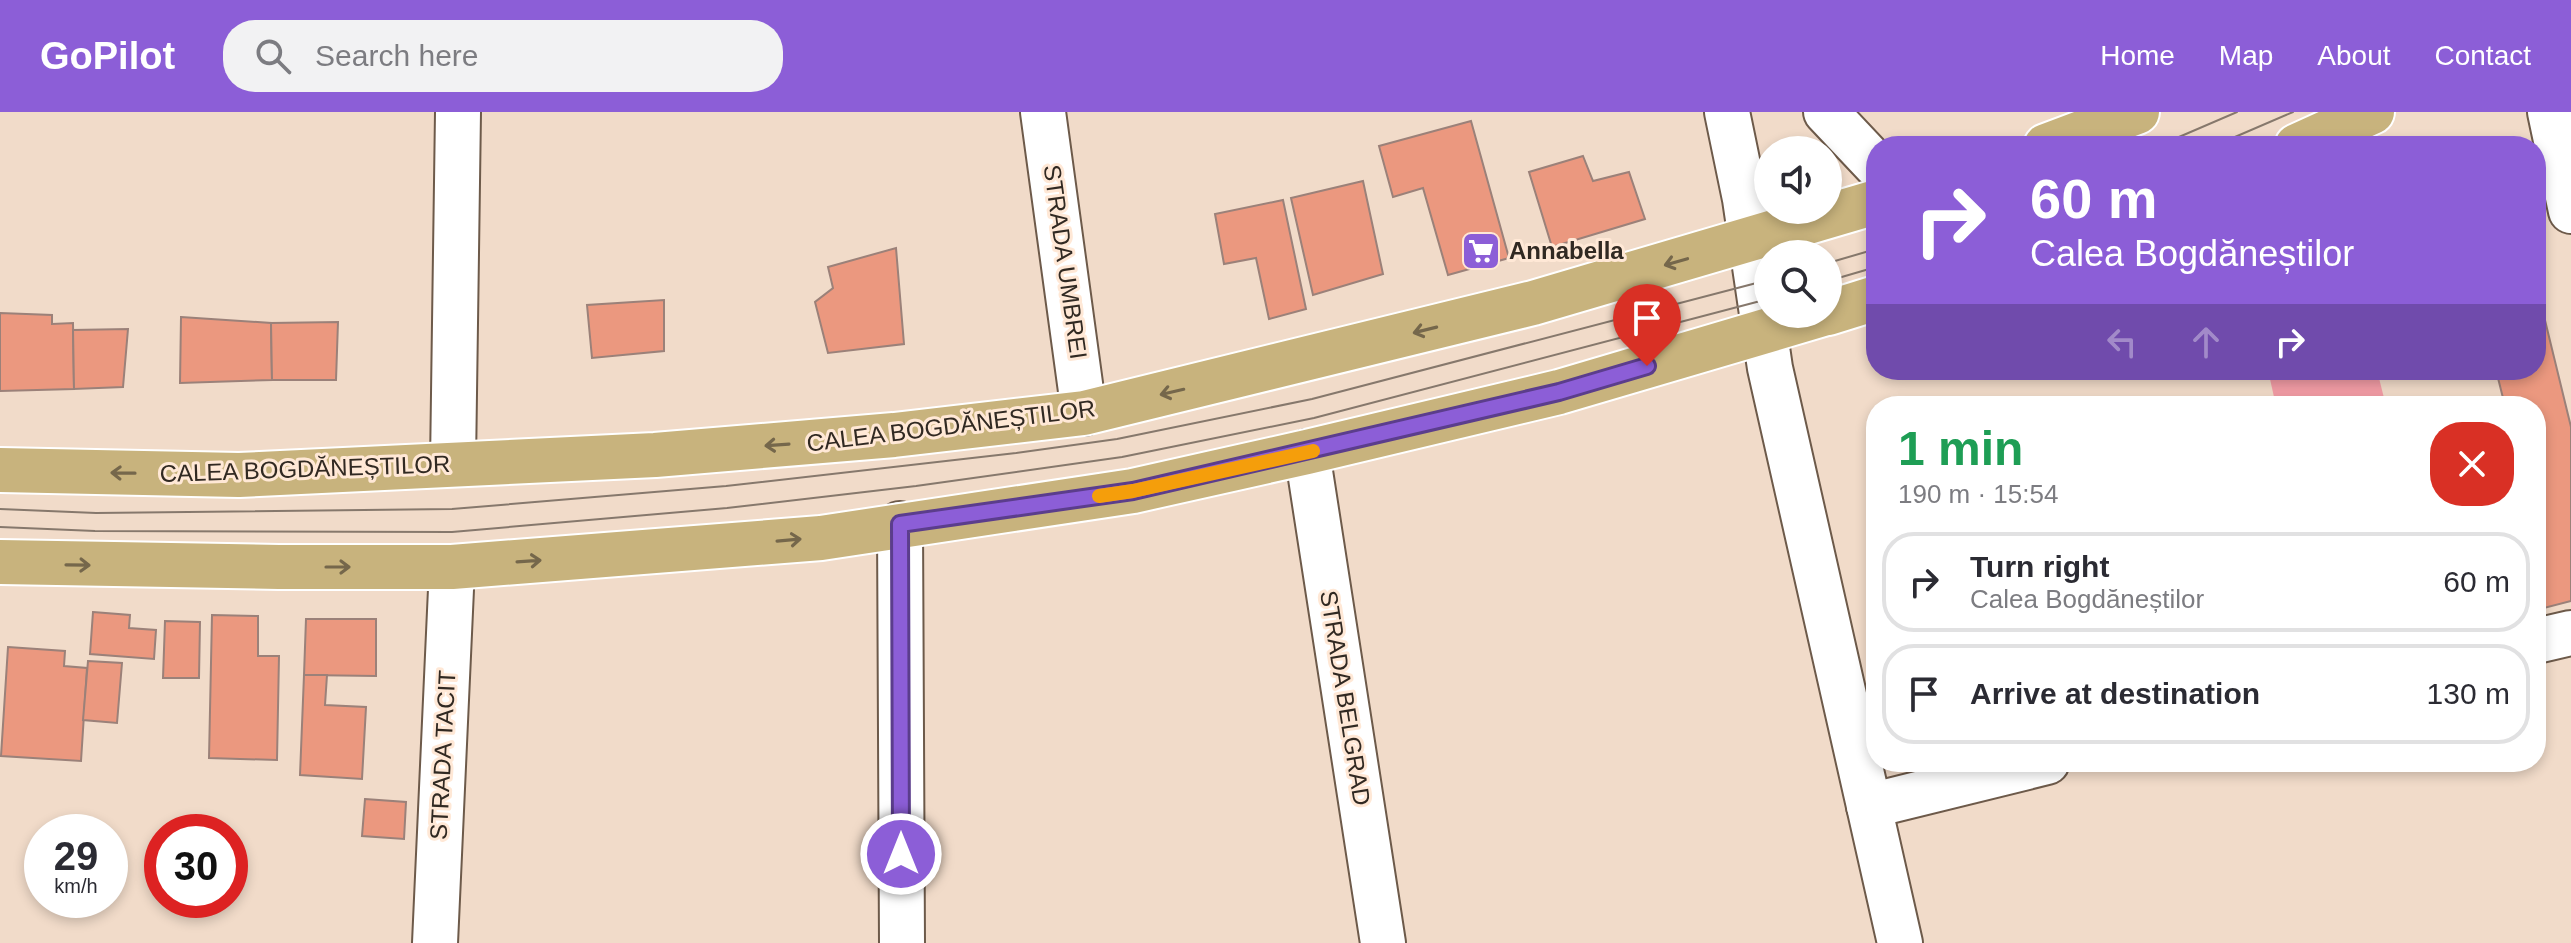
<!DOCTYPE html>
<html lang="en">
<head>
<meta charset="utf-8">
<style>
  body { margin:0; font-family:Arial,sans-serif; background:#f2f2f3; color:#2b2b33; height:100vh; display:flex; flex-direction:column; font-size:30px; white-space:nowrap }
  * { box-sizing:border-box; margin:0 }
  p { font-size:26px; color:#7c7c81 }
  .icon { flex:none; width:44px; height:44px; fill:none; stroke:currentColor; stroke-width:2; stroke-linecap:round; stroke-linejoin:round }
  .map { position:relative; flex:1; overflow:hidden }
  .panel { position:absolute; left:1866px; top:284px; width:680px; height:376px; display:flex; flex-direction:column; background:#fff; border-radius:32px; box-shadow:0 4px 12px #0003 }
  .panel>* { flex:none }
  .banner { position:absolute; left:1866px; top:24px; width:680px; height:244px; border-radius:32px; box-shadow:0 4px 12px #0003; background:#8c5ed7; color:#fff; overflow:hidden }
  .controls { position:absolute; left:1754px; top:24px; display:grid; gap:16px }
  .controls a { display:grid; place-items:center; width:88px; height:88px; border-radius:50%; background:#fff; box-shadow:0 4px 12px #0003; font-size:40px }
  .speed { position:absolute; left:24px; top:702px; display:flex; gap:16px; font-size:40px; font-weight:700; text-align:center }
  .speed>* { display:grid; place-content:center; width:104px; height:104px; border-radius:50%; background:#fff; box-shadow:0 4px 12px #0003; line-height:1 }
  .speed small { font-size:20px; font-weight:400 }
  .speed .limit { border:12px solid #d22; background:#fff; color:#111 }
  .pin { position:absolute; display:grid; place-items:center; width:68px; height:68px; color:#fff; margin:-82px -34px; border-radius:50% 50% 50% 0; rotate:-45deg; box-shadow:0 0 8px #0007 }
  .pin .icon { rotate:45deg }
  .me { position:absolute; width:88px; margin:-44px; rotate:0deg; stroke-linejoin:round; filter:drop-shadow(0 0 6px #0008) }
  .turn { display:flex; align-items:center; gap:28px; height:168px; padding:0 32px; font-size:36px }
  .turn .icon { width:104px; height:104px; stroke-width:2.5 }
  .turn b { display:block; font-size:56px; line-height:68px }
  .lanes { display:flex; align-items:center; height:76px; padding:0 32px; background:#0003; justify-content:center; gap:40px; direction:ltr }
  .lanes .off { opacity:.35 }
  .round { display:grid; place-items:center; flex:none; width:84px; height:84px; border-radius:32px; background:#f2f2f3 }
  .overview { display:flex; align-items:center; justify-content:space-between; height:136px; padding:0 32px }
  h1 { font-size:48px; font-weight:800; line-height:60px; color:#1e9e55 }
  ul { padding:0; list-style:none }
  li { display:flex; align-items:center; gap:24px; height:100px; margin:0 16px 12px; padding:0 16px; border:4px solid #e1e1e2; border-radius:32px }
  li div { flex:1 }
  li b { display:block; font-size:30px }
  li em { font-style:normal }
  header { display:flex; align-items:center; gap:48px; box-sizing:border-box; height:112px; padding:0 40px; background:#8c5ed7; color:#fff }
  header strong { font-size:38px }
  nav { display:flex; gap:44px; margin-inline-start:auto; font-size:28px }
  .search { width:560px; height:72px; background:#f2f2f3; display:flex; align-items:center; gap:20px; box-sizing:border-box; padding:0 28px; border-radius:32px; color:#7c7c81; font-size:30px }
  .map>svg:first-child { display:block }
</style>
</head>
<body>
<header>
<strong>GoPilot</strong>
<div class="search"><svg class="icon" aria-label="search" viewBox="0 0 24 24"><circle cx="10" cy="10" r="6"/><path d="M15 15l6 6"/></svg>Search here</div>
<nav><a>Home</a><a>Map</a><a>About</a><a>Contact</a></nav>
</header>
<div class="map">
<svg width="2571" height="831" viewBox="0 0 2571 831">
  <rect width="100%" height="100%" fill="#f1dbc9"/>
  <path fill="#f29ca5" d="M 2268,258 L 2377,258 L 2386,294 L 2276,294 Z"/>
  <g fill="#eb987f" stroke="#9b8179" stroke-width="2">
    <path d="M 1471,9 L 1509,146 L 1448,163 L 1423,76 L 1393,85 L 1379,34 Z"/>
    <path d="M 1583,44 L 1593,69 L 1629,60 L 1645,107 L 1552,135 L 1529,60 Z"/>
    <path d="M 1363,69 L 1383,162 L 1313,183 L 1291,86 Z"/>
    <path d="M 1283,88 L 1306,197 L 1269,207 L 1256,146 L 1224,152 L 1215,102 Z"/>
    <path d="M 896,136 L 904,232 L 828,241 L 815,190 L 833,176 L 828,155 Z"/>
    <path d="M 664,188 L 664,239 L 592,246 L 587,193 Z"/>
    <path d="M 2542,196 L 2571,315 L 2571,489 L 2536,498 L 2536,440 L 2541,439 L 2536,420 L 2536,294 L 2505,294 L 2496,258 L 2536,258 L 2536,197 Z"/>
    <path d="M 0,201 L 52,203 L 52,212 L 73,211 L 74,277 L 0,279 Z"/>
    <path d="M 181,205 L 271,211 L 272,268 L 180,271 Z"/>
    <path d="M 338,210 L 336,268 L 272,268 L 271,211 Z"/>
    <path d="M 128,217 L 123,275 L 74,277 L 73,218 Z"/>
    <path d="M 93,500 L 130,503 L 129,516 L 156,518 L 154,547 L 90,542 Z"/>
    <path d="M 212,503 L 258,504 L 258,544 L 279,544 L 277,648 L 209,646 Z"/>
    <path d="M 306,507 L 376,507 L 376,564 L 304,563 Z"/>
    <path d="M 165,509 L 200,510 L 199,566 L 163,566 Z"/>
    <path d="M 8,535 L 65,539 L 64,554 L 87,556 L 81,649 L 1,644 Z"/>
    <path d="M 88,549 L 122,551 L 117,611 L 83,608 Z"/>
    <path d="M 304,563 L 327,563 L 325,593 L 366,595 L 362,667 L 300,663 Z"/>
    <path d="M 365,687 L 406,690 L 404,727 L 362,724 Z"/>
  </g>
  <g fill="none" stroke-linecap="round" stroke-linejoin="round">
    <g stroke="#6d5a4a" stroke-width="48">
      <g id="minor">
        <path d="M 1043,0 L 1084,301"/>
        <path d="M 1727,0 L 1745,87 L 1770,256 L 1900,831"/>
        <path d="M 1826,0 L 1876,53"/>
        <path d="M 2550,0 L 2571,99"/>
        <path d="M 1307,340 L 1383,831"/>
        <path d="M 453,352 L 458,0"/>
        <path d="M 900,412 L 902,831"/>
        <path d="M 2536,529 L 2571,521"/>
        <path d="M 1869,694 L 2047,650"/>
        <path d="M 435,831 L 452,455"/>
      </g>
    </g>
    <g stroke="#fff" stroke-width="48">
      <g id="major">
        <path d="M 2046,34 L 2137,0"/>
        <path d="M 2297,34 L 2372,0"/>
        <path d="M 1828,201 L 1876,186"/>
        <path d="M 0,358 L 239,363 L 655,343 L 894,323 L 1084,301 L 1533,191 L 1876,90"/>
        <path d="M 0,450 L 279,455 L 452,455 L 821,426 L 1133,379 L 1307,340 L 1559,280 L 1823,202"/>
      </g>
    </g>
    <use href="#minor" stroke="#fff" stroke-width="44"/>
    <use href="#major" stroke="#c8b37d" stroke-width="44"/>
    <g stroke="#86786c" stroke-width="2">
      <path d="M 2158,34 L 2237,0"/>
      <path d="M 2214,34 L 2293,0"/>
      <path d="M 1828,151 L 1876,137"/>
      <path d="M 1828,169 L 1876,155"/>
      <path d="M 0,397 L 96,401 L 452,397 L 726,374 L 1016,341 L 1117,327 L 1312,287 L 1768,168"/>
      <path d="M 0,415 L 95,419 L 452,420 L 727,396 L 916,374 L 1122,345 L 1314,306 L 1768,187"/>
    </g>
  </g>
  <defs><path id="oneway-shaft" d="M-6 0H5M1.5-3L5.5 0L1.5 3" fill="none" stroke-width="1.6" stroke-linecap="round" stroke-linejoin="round" transform="scale(2)"/></defs>
  <g stroke="#75674b">
    <use href="#oneway-shaft" transform="translate(1676 150) rotate(164)"/>
    <use href="#oneway-shaft" transform="translate(1425 218) rotate(166)"/>
    <use href="#oneway-shaft" transform="translate(1172 280) rotate(167)"/>
    <use href="#oneway-shaft" transform="translate(777 333) rotate(176)"/>
    <use href="#oneway-shaft" transform="translate(123 361) rotate(-179)"/>
    <use href="#oneway-shaft" transform="translate(789 428) rotate(-5)"/>
    <use href="#oneway-shaft" transform="translate(529 449) rotate(-4)"/>
    <use href="#oneway-shaft" transform="translate(78 453) rotate(1)"/>
    <use href="#oneway-shaft" transform="translate(338 455)"/>
  </g>
  <g fill="none" stroke-linecap="round" stroke-linejoin="round">
    <g stroke="#5b3d8c" stroke-width="20">
      <path id="route" d="M 901,742 L 900,412 L 1133,379 L 1559,280 L 1647,254"/>
    </g>
    <use href="#route" stroke="#8c5ed7" stroke-width="14"/>
    <path stroke="#f59e0b" stroke-width="14" d="M 1099,384 L 1133,379 L 1313,339"/>
  </g>
  <defs>
    <g id="supermarket-square" transform="scale(2)"><rect x="-9" y="-9" width="18" height="18" rx="4" fill="#8c5ed7" stroke="#ffe8d6"/><path d="M-6-5.5h2.5l.6 2H6L4.5 2H-2.5L-4.4-4H-6ZM-1.5 3.2a1.3 1.3 0 1 0 .1 0ZM3 3.2a1.3 1.3 0 1 0 .1 0Z" fill="#fff"/></g>
  </defs>
  <g fill-rule="evenodd">
    <use href="#supermarket-square" x="1481" y="139"/>
  </g>
  <g text-anchor="middle" stroke-width="6" stroke-linejoin="round" paint-order="stroke">
    <g font-size="24" font-weight="bold" fill="#312922" stroke="#ffe8d6" text-anchor="start">
      <text x="1509" y="147">Annabella</text>
    </g>
    <g font-size="24" fill="#312922" stroke="#ffe8d6">
      <text transform="translate(1065 150) rotate(82)" y="8">STRADA UMBREI</text>
      <text transform="translate(951 314) rotate(-7)" y="8">CALEA BOGDĂNEȘTILOR</text>
      <text transform="translate(305 357) rotate(-2)" y="8">CALEA BOGDĂNEȘTILOR</text>
      <text transform="translate(1345 586) rotate(81)" y="8">STRADA BELGRAD</text>
      <text transform="translate(443 643) rotate(-87)" y="8">STRADA TACIT</text>
    </g>
  </g>
</svg>
<div class="controls">
<a><svg class="icon" aria-label="sound" viewBox="0 0 24 24"><path d="M4 9h4l5-4v14l-5-4H4zM17 9q2 3 0 6"/></svg></a>
<a><svg class="icon" aria-label="search" viewBox="0 0 24 24"><circle cx="10" cy="10" r="6"/><path d="M15 15l6 6"/></svg></a>
</div>
<div class="speed"><div>29<small>km/h</small></div><div class="limit">30</div></div>
<div class="pin" style="left:1647px;top:254px;background:#d93025"><svg class="icon" aria-label="arrive" viewBox="0 0 24 24"><path d="M6 21V4h12l-3 4 3 4H6"/></svg></div>
<svg class="me" style="left:901px;top:742px" viewBox="-20 -20 40 40"><circle r="17" fill="#8c5ed7" stroke="#fff" stroke-width="3"/><path d="M0-11L8 9 0 5-8 9z" fill="#fff"/></svg>
<div class="banner">
<div class="turn"><svg class="icon" aria-label="right" viewBox="0 0 24 24"><path d="M7 20v-9h11M14 6l5 5-5 5"/></svg><div><b>60 m</b>Calea Bogdăneștilor</div></div>
<div class="lanes"><svg class="icon off" aria-label="left" viewBox="0 0 24 24"><path d="M17 20v-9H6M10 6l-5 5 5 5"/></svg><svg class="icon off" aria-label="ahead" viewBox="0 0 24 24"><path d="M12 20V5M6 11l6-6 6 6"/></svg><svg class="icon" aria-label="right" viewBox="0 0 24 24"><path d="M7 20v-9h11M14 6l5 5-5 5"/></svg></div>
</div>
<section class="panel">
<div class="overview"><div><h1>1 min</h1><p>190 m · 15:54</p></div><a class="round" style="background:#d93025;color:#fff"><svg class="icon" aria-label="close" viewBox="0 0 24 24"><path d="M6 6l12 12M18 6L6 18"/></svg></a></div>
<ul>
<li><svg class="icon" aria-label="right" viewBox="0 0 24 24"><path d="M7 20v-9h11M14 6l5 5-5 5"/></svg><div><b>Turn right</b><p>Calea Bogdăneștilor</p></div><em>60 m</em></li>
<li><svg class="icon" aria-label="arrive" viewBox="0 0 24 24"><path d="M6 21V4h12l-3 4 3 4H6"/></svg><div><b>Arrive at destination</b></div><em>130 m</em></li>
</ul>
</section>
</div>
</body>
</html>
